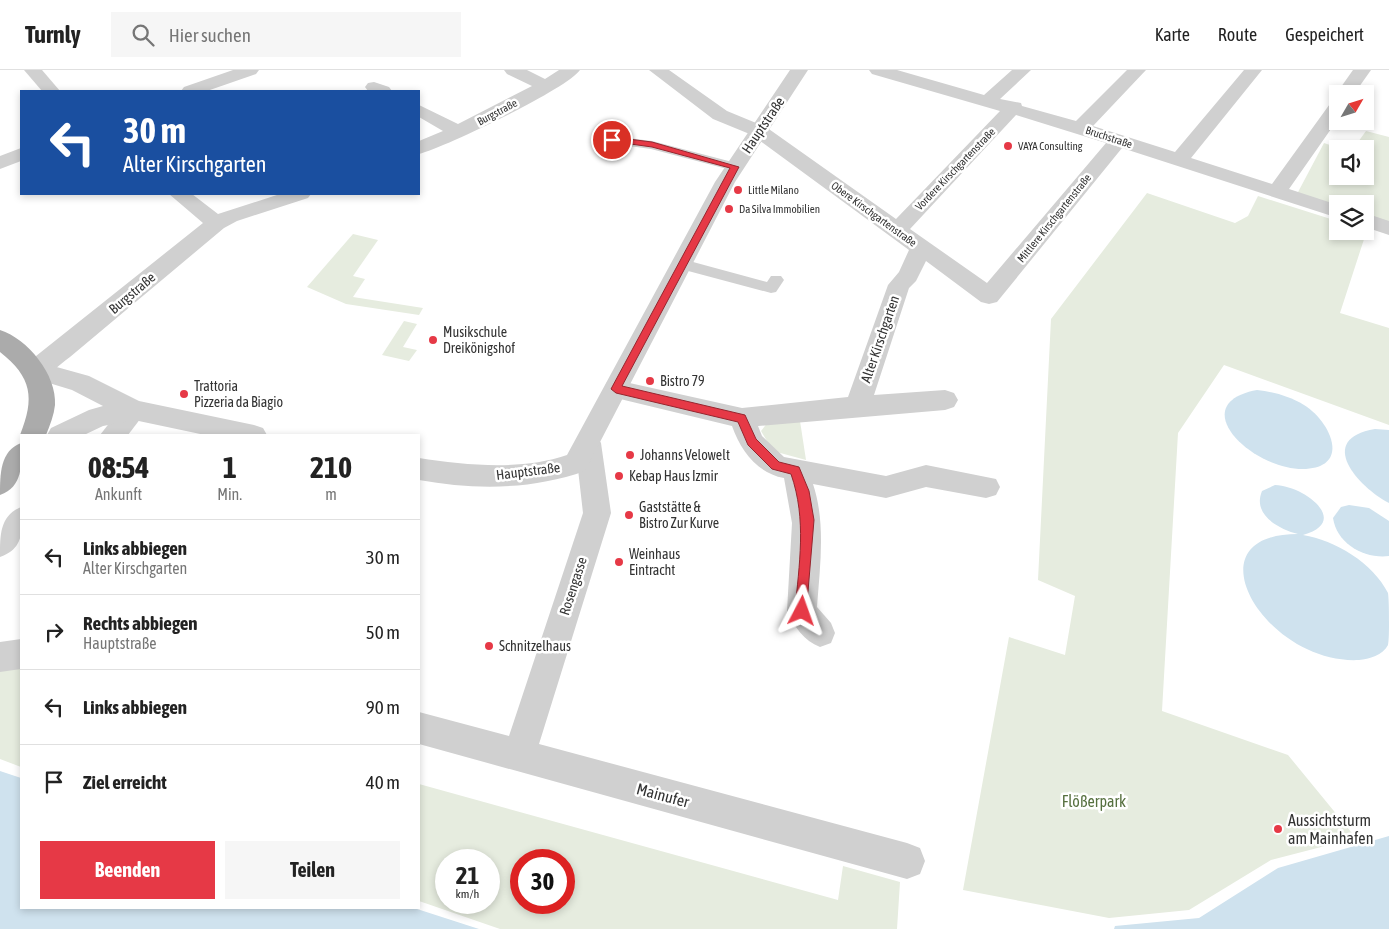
<!DOCTYPE html>
<html lang="de">
<head>
<meta charset="utf-8">
<style>
  body { margin:0; font-family:"Asap Condensed",sans-serif; background:#f6f6f6; color:#222; height:100vh; display:flex; flex-direction:column; font-size:19px; white-space:nowrap }
  * { box-sizing:border-box; margin:0 }
  p { font-size:16px; color:#767676 }
  .icon { flex:none; width:28px; height:28px; fill:none; stroke:currentColor; stroke-width:2; stroke-linecap:round; stroke-linejoin:round }
  .map { position:relative; flex:1; overflow:hidden }
  .panel { position:absolute; left:20px; top:364px; width:400px; height:475px; display:flex; flex-direction:column; background:#fff; border-radius:0px; box-shadow:0 2px 8px #0003 }
  .panel>* { flex:none }
  .banner { position:absolute; left:20px; top:20px; width:400px; height:105px; border-radius:0px; box-shadow:0 2px 8px #0003; background:#1a4fa0; color:#fff; overflow:hidden }
  .needle { width:32px; rotate:51deg }
  .fabs { position:absolute; left:1329px; top:15px; display:grid; gap:10px }
  .fabs a { display:grid; place-items:center; width:45px; height:45px; border-radius:0px; background:#fff; box-shadow:0 2px 8px #0003; font-size:25px }
  .speed { position:absolute; left:435px; top:779px; display:flex; gap:10px; font-size:25px; font-weight:700; text-align:center }
  .speed>* { display:grid; place-content:center; width:65px; height:65px; border-radius:50%; background:#fff; box-shadow:0 2px 8px #0003; line-height:1 }
  .speed small { font-size:12px; font-weight:400 }
  .speed .limit { border:8px solid #d22; background:#fff; color:#111 }
  .pin { position:absolute; display:grid; place-items:center; width:42px; height:42px; color:#fff; margin:-21px; border:2px solid #fff; border-radius:50%; box-shadow:0 1px 5px #0007 }
  .me { position:absolute; width:55px; margin:-28px; rotate:4deg; stroke-linejoin:round; filter:drop-shadow(0 0 4px #0008) }
  .turn { display:flex; align-items:center; gap:18px; height:105px; padding:0 20px; font-size:22px }
  .turn .icon { width:65px; height:65px; stroke-width:2.5 }
  .turn b { display:block; font-size:35px; line-height:42px }
  .eta { display:flex; justify-content:space-evenly; align-items:center; height:85px; text-align:center }
  .eta b { font-size:30px; font-weight:700; line-height:35px }
  .primary-button { display:flex; gap:10px; margin-top:auto; padding:10px 20px }
  .primary-button a { flex:1; height:58px; border-radius:0px; background:#e63946; color:#fff; font-size:20px; font-weight:700; line-height:58px; text-align:center }
  .primary-button a+a { background:#f6f6f6; color:#222 }
  ul { padding:0; list-style:none }
  li { display:flex; align-items:center; gap:15px; height:75px; padding:0 20px; border-top:1px solid #e0e0e0 }
  li div { flex:1 }
  li b { display:block; font-size:19px }
  li em { font-style:normal }
  header { display:flex; align-items:center; gap:30px; box-sizing:border-box; height:70px; padding:0 25px; background:#fff; border-bottom:1px solid #e0e0e0 }
  header strong { font-size:24px }
  nav { display:flex; gap:28px; margin-inline-start:auto; font-size:18px }
  .search { width:350px; height:45px; background:#f6f6f6; display:flex; align-items:center; gap:12px; box-sizing:border-box; padding:0 18px; border-radius:0px; color:#767676; font-size:19px }
  .map>svg:first-child { display:block }
</style>
</head>
<body>
<header>
<strong>Turnly</strong>
<div class="search"><svg class="icon" aria-label="search" viewBox="0 0 24 24"><circle cx="10" cy="10" r="6"/><path d="M15 15l6 6"/></svg>Hier suchen</div>
<nav><a>Karte</a><a>Route</a><a>Gespeichert</a></nav>
</header>
<div class="map">
<svg width="1389" height="859" viewBox="0 0 1389 859">
  <rect width="100%" height="100%" fill="#fff"/>
  <g fill="#e6ecdf" fill-rule="evenodd">
    <path d="M 1366,61 L 1389,67 L 1389,153 L 1365,145 L 1365,134 L 1338,134 L 1337,137 L 1297,124 L 1324,73 L 1342,79 L 1338,79 L 1338,106 L 1365,106 L 1365,79 L 1353,79 Z"/>
    <path d="M 1147,123 L 1235,153 L 1248,146 L 1258,126 L 1337,151 L 1338,161 L 1367,160 L 1340,243 L 1389,258 L 1389,355 L 1224,295 L 1178,363 L 1162,641 L 1288,685 L 1356,768 L 1271,790 L 1189,840 L 1109,848 L 963,820 L 1009,567 L 1065,585 L 1075,526 L 1038,510 L 1051,249 Z"/>
    <path d="M 353,164 L 378,170 L 353,206 L 365,209 L 353,227 L 423,238 L 419,245 L 346,234 L 307,217 Z"/>
    <path d="M 404,251 L 417,254 L 403,277 L 417,280 L 409,291 L 382,285 Z"/>
    <path d="M 800,351 L 806,390 L 773,381 L 761,361 L 768,352 Z"/>
    <path d="M 21,598 L 21,697 L 0,689 L 0,601 Z"/>
    <path d="M 419,714 L 838,830 L 843,796 L 900,812 L 897,859 L 500,859 L 419,831 ZM 446,790 L 489,790 L 489,832 L 446,832 ZM 521,790 L 564,790 L 564,832 L 521,832 Z"/>
  </g>
  <g fill="#cfe2ee">
    <path d="M 1257,320 C 1274,322 1289,326 1304,335 C 1329,350 1352,396 1306,399 C 1254,402 1182,334 1257,320 Z"/>
    <path d="M 1375,359 L 1389,360 L 1389,433 C 1358,417 1315,369 1375,359 Z"/>
    <path d="M 1275,415 C 1305,416 1351,452 1303,465 C 1335,470 1373,493 1388,523 C 1389,530 1389,545 1389,553 C 1389,559 1389,570 1388,575 C 1383,585 1369,589 1359,590 C 1266,595 1186,464 1298,464 C 1279,459 1252,445 1262,421 Z"/>
    <path d="M 1349,435 L 1369,438 L 1389,451 L 1389,486 C 1364,489 1337,474 1333,448 L 1341,437 Z"/>
    <path d="M 0,701 L 21,708 L 21,838 L 414,838 L 479,859 L 0,859 Z"/>
    <path d="M 1389,766 L 1389,859 L 1114,859 L 1115,856 L 1199,848 L 1278,798 Z"/>
  </g>
  <g fill="none" stroke-linecap="round" stroke-linejoin="round">
    <g fill="#d0d0d0" fill-rule="evenodd">
      <path d="M 612,66 L 652,71 L 740,94 L 742,97 L 735,101 L 651,79 L 607,73 L 605,70 Z"/>
      <path d="M 682,189 L 767,212 L 771,206 L 781,206 L 784,210 L 776,222 L 771,223 L 677,198 L 674,194 L 677,190 Z"/>
    </g>
    <g fill="#d0d0d0" fill-rule="evenodd">
      <path d="M 24,0 L 42,0 L 60,21 L 42,21 Z"/>
      <path d="M 233,0 L 259,0 L 256,4 L 207,21 L 181,21 L 184,17 Z"/>
      <path d="M 504,0 L 527,0 L 545,9 L 559,0 L 580,0 C 567,19 444,78 419,84 L 419,71 L 443,61 L 419,47 L 419,35 L 458,54 L 532,16 L 507,4 Z"/>
      <path d="M 649,0 L 669,0 L 727,41 L 766,57 L 896,149 L 1000,41 L 872,4 L 869,0 L 897,0 L 984,25 L 1012,0 L 1031,0 L 1000,29 L 1021,33 L 1022,36 L 1076,51 L 1127,0 L 1146,0 L 1093,56 L 1175,82 L 1244,0 L 1262,0 L 1191,88 L 1272,114 L 1332,31 L 1338,30 L 1338,49 L 1289,119 L 1338,135 L 1338,148 L 1122,78 L 997,232 L 989,234 L 981,232 L 926,191 L 916,211 L 909,218 L 874,325 L 945,320 L 954,323 L 958,330 L 954,337 L 945,340 L 758,356 L 762,366 L 784,387 L 886,406 L 926,395 L 996,409 L 1000,417 L 996,425 L 986,428 L 926,417 L 886,428 L 813,414 C 826,453 820,496 817,537 L 831,553 L 835,563 L 831,573 L 820,577 C 804,571 794,556 787,541 L 792,453 L 784,408 C 757,403 741,381 732,356 L 616,328 L 607,326 L 604,319 L 607,312 L 616,310 L 742,338 L 848,327 L 888,215 L 899,202 L 909,180 L 752,65 L 713,49 ZM 1016,45 L 1106,73 L 987,213 L 910,159 Z"/>
      <path d="M 1353,0 L 1371,0 L 1354,24 L 1338,24 L 1338,26 L 1336,24 Z"/>
      <path d="M 374,12 L 389,17 L 392,21 L 368,21 L 365,17 L 368,13 Z"/>
      <path d="M 21,78 L 21,91 L 0,99 L 0,86 Z"/>
      <path d="M 169,124 L 192,124 L 218,144 L 280,124 L 311,124 L 308,128 L 237,151 L 224,158 L 70,287 C 56,297 44,312 26,306 L 23,300 L 26,294 L 203,153 Z"/>
      <path d="M 1365,143 L 1389,151 L 1389,165 L 1365,157 Z"/>
      <path d="M 134,330 L 143,333 L 147,340 L 128,365 L 100,365 L 125,333 Z"/>
      <path d="M 588,363 L 597,366 L 601,373 L 611,443 L 539,674 L 907,773 L 920,778 L 925,791 L 920,804 L 907,809 L 419,674 L 419,642 L 509,666 L 583,443 L 575,373 L 579,366 Z"/>
      <path d="M 21,437 C 22,460 25,478 0,487 C 0,464 0,446 21,437 Z"/>
      <path d="M 21,569 L 21,599 L 0,602 L 0,572 Z"/>
    </g>
    <g fill="#d0d0d0" fill-rule="evenodd">
      <path d="M 790,0 L 808,0 L 735,112 L 585,401 C 531,420 475,420 419,410 L 419,388 C 466,395 520,401 567,385 L 715,112 Z"/>
      <path d="M 35,291 L 89,306 L 139,331 L 254,355 L 263,358 L 267,365 L 205,365 L 134,350 L 103,356 L 84,365 L 47,365 L 51,358 L 89,340 L 103,336 L 72,320 L 26,306 L 23,300 L 26,294 Z"/>
    </g>
    <g fill="#ababab" fill-rule="evenodd">
      <path d="M 0,260 C 28,269 57,305 55,335 C 54,345 50,355 46,365 L 21,365 L 21,367 L 20,365 C 35,328 32,307 0,282 Z"/>
      <path d="M 21,373 C 22,394 23,417 0,425 C 0,404 0,381 21,373 Z"/>
    </g>
  </g>
  <path fill="#e63946" stroke="#96252e" d="M 612,67 L 652,72 L 739,97 L 622,316 L 745,345 L 756,369 L 779,392 L 799,397 L 809,421 L 814,450 L 806,545 L 802,547 L 795,541 C 799,494 807,450 791,404 L 772,399 L 748,375 L 738,352 L 616,323 L 611,319 L 730,98 L 652,77 L 609,71 L 608,70 Z"/>
  <g fill="#e63946" stroke="#fff" stroke-width="2">
    <circle cx="1008" cy="76" r="5"/>
    <circle cx="738" cy="120" r="5"/>
    <circle cx="729" cy="139" r="5"/>
    <circle cx="433" cy="270" r="5"/>
    <circle cx="650" cy="311" r="5"/>
    <circle cx="184" cy="324" r="5"/>
    <circle cx="630" cy="385" r="5"/>
    <circle cx="619" cy="406" r="5"/>
    <circle cx="629" cy="445" r="5"/>
    <circle cx="619" cy="492" r="5"/>
    <circle cx="489" cy="576" r="5"/>
    <circle cx="1278" cy="759" r="5"/>
  </g>
  <g text-anchor="middle" stroke-width="5" stroke-linejoin="round" paint-order="stroke">
    <g font-size="11" fill="#333" stroke="#fff">
      <text transform="translate(497 42) rotate(-28)" y="4">Burgstraße</text>
      <text transform="translate(1109 67) rotate(18)" y="4">Bruchstraße</text>
      <text transform="translate(955 99) rotate(-46)" y="4">Vordere Kirschgartenstraße</text>
      <text transform="translate(874 144) rotate(36)" y="4">Obere Kirschgartenstraße</text>
      <text transform="translate(1054 148) rotate(-51)" y="4">Mittlere Kirschgartenstraße</text>
    </g>
    <g font-size="11" fill="#333" stroke="#fff" text-anchor="start">
      <text x="1018" y="80">VAYA Consulting</text>
      <text x="748" y="124">Little Milano</text>
      <text x="739" y="143">Da Silva Immobilien</text>
    </g>
    <g font-size="14" fill="#333" stroke="#fff">
      <text transform="translate(763 55) rotate(-56)" y="5">Hauptstraße</text>
      <text transform="translate(132 223) rotate(-40)" y="5">Burgstraße</text>
      <text transform="translate(880 269) rotate(-71)" y="5">Alter Kirschgarten</text>
      <text transform="translate(528 401) rotate(-7)" y="5">Hauptstraße</text>
      <text transform="translate(573 516) rotate(-72)" y="5">Rosengasse</text>
    </g>
    <g font-size="14" fill="#333" stroke="#fff" text-anchor="start">
      <text x="443" y="267">Musikschule<tspan x="443" dy="16">Dreikönigshof</tspan></text>
      <text x="660" y="316">Bistro 79</text>
      <text x="194" y="321">Trattoria<tspan x="194" dy="16">Pizzeria da Biagio</tspan></text>
      <text x="640" y="390">Johanns Velowelt</text>
      <text x="629" y="411">Kebap Haus Izmir</text>
      <text x="639" y="442">Gaststätte &amp;<tspan x="639" dy="16">Bistro Zur Kurve</tspan></text>
      <text x="629" y="489">Weinhaus<tspan x="629" dy="16">Eintracht</tspan></text>
      <text x="499" y="581">Schnitzelhaus</text>
    </g>
    <g font-size="16" fill="#333" stroke="#fff">
      <text transform="translate(663 725) rotate(15)" y="6">Mainufer</text>
    </g>
    <g font-size="16" fill="#56703f" stroke="#fff">
      <text x="1094" y="737">Flößerpark</text>
    </g>
    <g font-size="16" fill="#333" stroke="#fff" text-anchor="start">
      <text x="1288" y="756">Aussichtsturm<tspan x="1288" dy="18">am Mainhafen</tspan></text>
    </g>
  </g>
</svg>
<div class="fabs">
<a><svg class="needle" viewBox="-14 -14 28 28"><path d="M0-13l5 13h-10z" fill="#e53935"/><path d="M0 13l5-13h-10z" fill="#767676"/></svg></a>
<a><svg class="icon" aria-label="sound" viewBox="0 0 24 24"><path d="M4 9h4l5-4v14l-5-4H4zM17 9q2 3 0 6"/></svg></a>
<a><svg class="icon" aria-label="layers" viewBox="0 0 24 24"><path d="M12 4l9 5-9 5-9-5zM3 14l9 5 9-5"/></svg></a>
</div>
<div class="speed"><div>21<small>km/h</small></div><div class="limit">30</div></div>
<div class="pin" style="left:612px;top:70px;background:#d93025"><svg class="icon" aria-label="arrive" viewBox="0 0 24 24"><path d="M6 21V4h12l-3 4 3 4H6"/></svg></div>
<svg class="me" style="left:802px;top:541px" viewBox="-20 -20 40 40"><path d="M0-17L14 15 0 8-14 15z" fill="#e63946" stroke="#fff" stroke-width="4"/></svg>
<div class="banner">
<div class="turn"><svg class="icon" aria-label="left" viewBox="0 0 24 24"><path d="M17 20v-9H6M10 6l-5 5 5 5"/></svg><div><b>30 m</b>Alter Kirschgarten</div></div>
</div>
<section class="panel">
<div class="eta">
<div><b>08:54</b><p>Ankunft</p></div>
<div><b>1</b><p>Min.</p></div>
<div><b>210</b><p>m</p></div>
</div>
<ul>
<li><svg class="icon" aria-label="left" viewBox="0 0 24 24"><path d="M17 20v-9H6M10 6l-5 5 5 5"/></svg><div><b>Links abbiegen</b><p>Alter Kirschgarten</p></div><em>30 m</em></li>
<li><svg class="icon" aria-label="right" viewBox="0 0 24 24"><path d="M7 20v-9h11M14 6l5 5-5 5"/></svg><div><b>Rechts abbiegen</b><p>Hauptstraße</p></div><em>50 m</em></li>
<li><svg class="icon" aria-label="left" viewBox="0 0 24 24"><path d="M17 20v-9H6M10 6l-5 5 5 5"/></svg><div><b>Links abbiegen</b></div><em>90 m</em></li>
<li><svg class="icon" aria-label="arrive" viewBox="0 0 24 24"><path d="M6 21V4h12l-3 4 3 4H6"/></svg><div><b>Ziel erreicht</b></div><em>40 m</em></li>
</ul>
<div class="primary-button"><a>Beenden</a><a>Teilen</a></div>
</section>
</div>
</body>
</html>
